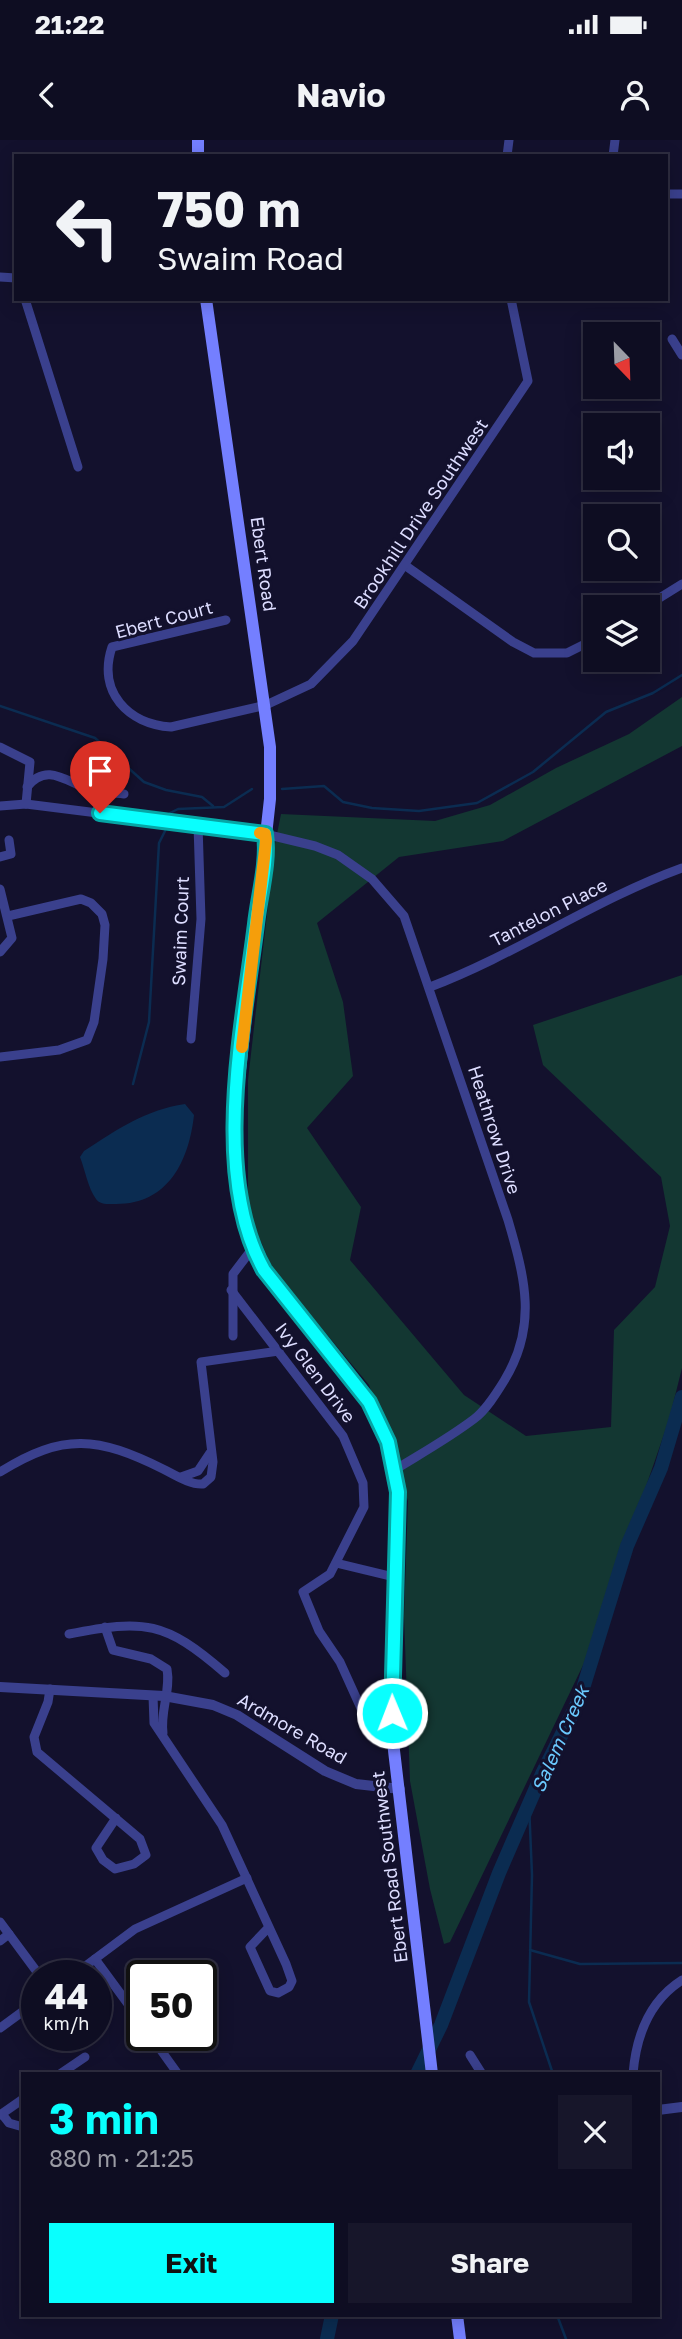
<!DOCTYPE html>
<html lang="en">
<head>
<meta charset="utf-8">
<style>
  body { margin:0; font-family:"Golos Text",sans-serif; background:#17162a; color:#f1f3f6; height:100vh; display:flex; flex-direction:column; font-size:26px; white-space:nowrap }
  * { box-sizing:border-box; margin:0 }
  p { font-size:23px; color:#9b9ca5 }
  .icon { flex:none; width:38px; height:38px; fill:none; stroke:currentColor; stroke-width:2; stroke-linecap:round; stroke-linejoin:round }
  .map { position:relative; flex:1; overflow:hidden }
  .sheet { position:absolute; left:21px; top:1932px; width:639px; height:245px; display:flex; flex-direction:column; background:#0e0d22; border-radius:0px; box-shadow:0 4px 18px #0003,0 0 0 2px #2e2d40 }
  .sheet>* { flex:none }
  .guide { position:absolute; left:14px; top:14px; width:654px; height:147px; border-radius:0px; box-shadow:0 4px 18px #0003,0 0 0 2px #2e2d40; background:#0e0d22; color:#f1f3f6; overflow:hidden }
  .needle { width:46px; rotate:157deg }
  .controls { position:absolute; left:583px; top:182px; display:grid; gap:14px }
  .controls a { display:grid; place-items:center; width:77px; height:77px; border-radius:0px; background:#0e0d22; box-shadow:0 4px 18px #0003,0 0 0 2px #2e2d40; font-size:35px }
  .speed { position:absolute; left:21px; top:1820px; display:flex; gap:14px; font-size:35px; font-weight:700; text-align:center }
  .speed>* { display:grid; place-content:center; width:91px; height:91px; border-radius:50%; background:#0e0d22; box-shadow:0 4px 18px #0003,0 0 0 2px #2e2d40; line-height:1 }
  .speed small { font-size:18px; font-weight:400 }
  .speed .limit { border:4px solid #111; border-radius:10px; background:#fff; color:#111 }
  .pin { position:absolute; display:grid; place-items:center; width:60px; height:60px; color:#fff; margin:-72px -30px; border-radius:50% 50% 50% 0; rotate:-45deg; box-shadow:0 0 7px #0007 }
  .pin .icon { rotate:45deg }
  .me { position:absolute; width:77px; margin:-38px; rotate:359deg; stroke-linejoin:round; filter:drop-shadow(0 0 5px #0008) }
  .turn { display:flex; align-items:center; gap:24px; height:147px; padding:0 28px; font-size:32px }
  .turn .icon { width:91px; height:91px; stroke-width:2.5 }
  .turn b { display:block; font-size:49px; line-height:60px }
  .round { display:grid; place-items:center; flex:none; width:74px; height:74px; border-radius:0px; background:#17162a }
  .headline { display:flex; align-items:center; justify-content:space-between; height:119px; padding:0 28px }
  h1 { font-size:42px; font-weight:700; line-height:52px; color:#09fffe }
  .cta { display:flex; gap:14px; margin-top:auto; padding:14px 28px }
  .cta a { flex:1; height:80px; border-radius:0px; background:#09fffe; color:#111; font-size:28px; font-weight:700; line-height:80px; text-align:center }
  .cta a+a { background:#17162a; color:#f1f3f6 }
  .status { display:flex; justify-content:space-between; align-items:center; height:49px; padding:0 35px; background:#0e0d22; direction:ltr }
  .status svg { height:19px; fill:currentColor }
  header { display:flex; justify-content:space-between; align-items:center; height:91px; padding:0 28px; background:#0e0d22; font-size:32px; font-weight:700 }
  .map>svg:first-child { display:block }
</style>
</head>
<body>
<div class="status"><b>21:22</b><svg viewBox="0 0 49 12"><path d="M0 12V9h3v3zM5 12V6h3v6zM10 12V3h3v9zM15 12V0h3v12zM26 1h20v11H26zM47 4h2v5h-2z"/></svg></div>
<header><svg class="icon" aria-label="back" viewBox="0 0 24 24"><path d="M15 5l-7 7 7 7"/></svg>Navio<svg class="icon" aria-label="person" viewBox="0 0 24 24"><circle cx="12" cy="8" r="4"/><path d="M4 21q1-7 8-7t8 7"/></svg></header>
<div class="map">
<svg width="682" height="2199" viewBox="0 0 682 2199">
  <rect width="100%" height="100%" fill="#13112d"/>
  <path fill="#133732" d="M 682,557 L 682,606 L 503,701 L 399,717 L 317,783 L 343,862 L 353,936 L 307,988 L 361,1067 L 350,1120 L 464,1255 L 526,1296 L 611,1287 L 614,1190 L 655,1147 L 670,1086 L 661,1037 L 543,925 L 533,885 L 682,835 L 682,1228 L 669,1280 L 586,1519 L 450,1802 L 444,1804 L 430,1749 L 410,1641 L 404,1476 L 408,1361 L 369,1245 L 273,1130 L 248,1071 L 248,940 L 275,704 L 281,674 L 435,681 L 490,665 L 556,628 L 629,594 Z"/>
  <path fill="#0b2c51" d="M 185,964 L 194,975 C 189,1020 169,1064 116,1064 C 109,1064 100,1065 96,1059 C 88,1048 85,1030 80,1017 L 84,1011 C 118,989 145,970 185,964 Z"/>
  <g fill="none" stroke-linecap="round" stroke-linejoin="round">
    <g stroke="#0b2c51" stroke-width="2.5">
      <path d="M 0,566 L 95,598 L 144,642 L 166,650 L 202,657 L 213,666"/>
      <path d="M 282,649 L 324,646 L 343,662 L 372,668 L 419,671 L 477,663 L 533,632 L 606,572 L 653,553 L 682,535"/>
      <path d="M 170,673 L 178,669 L 224,667 L 252,649"/>
      <path d="M 133,944 L 149,882 L 159,703 L 165,691"/>
      <path d="M 529,1664 L 532,1735 L 529,1862 L 553,1934"/>
      <path d="M 530,1810 L 580,1824 L 682,1823"/>
      <path d="M 557,2175 L 566,2199"/>
    </g>
    <g stroke="#0b2c51" stroke-width="14">
      <path d="M 417,1934 L 441,1885 L 499,1733 L 542,1634 L 580,1558 L 627,1406 L 661,1328 L 682,1257"/>
      <path d="M 327,2199 L 332,2175"/>
    </g>
    <g stroke="#3a408d" stroke-width="9">
      <path d="M 507,16 L 509,0"/>
      <path d="M 613,16 L 615,0"/>
      <path d="M 667,54 L 682,54"/>
      <path d="M 0,137 L 16,138"/>
      <path d="M 25,159 L 78,327"/>
      <path d="M 672,199 L 682,215"/>
      <path d="M 406,426 L 513,502 L 534,513 L 567,513 L 595,499"/>
      <path d="M 645,467 L 682,444"/>
      <path d="M 226,480 L 112,507 C 97,552 128,584 171,587 L 266,565 L 311,544 L 353,501 L 528,241 L 511,159"/>
      <path d="M 0,607 L 30,622 L 26,664"/>
      <path d="M 27,647 C 47,621 68,643 91,650 C 101,653 113,653 124,654"/>
      <path d="M 0,666 L 26,664 L 265,694 L 315,706 L 338,715 L 372,739 L 404,776 L 508,1080 C 525,1138 538,1186 504,1241 C 496,1254 486,1270 474,1279 C 449,1298 422,1313 396,1329"/>
      <path d="M 0,717 L 11,714 L 9,700"/>
      <path d="M 0,749 L 12,798 L 0,812"/>
      <path d="M 430,847 C 517,814 594,760 682,728"/>
      <path d="M 191,899 L 201,779 L 198,685"/>
      <path d="M 0,917 L 59,910 L 87,900 L 94,882 L 103,819 L 105,785 L 102,774 L 91,763 L 81,759 L 8,776"/>
      <path d="M 231,1150 L 343,1296 L 363,1343 L 364,1367 L 330,1434 L 303,1452 L 319,1491 L 340,1522 L 369,1586"/>
      <path d="M 233,1196 L 233,1134 L 252,1109"/>
      <path d="M 0,1332 C 64,1292 98,1297 163,1329 C 175,1335 190,1345 203,1344 L 211,1337 L 213,1322 L 201,1222 L 279,1211"/>
      <path d="M 181,1337 L 198,1331 L 210,1313"/>
      <path d="M 336,1423 L 394,1437"/>
      <path d="M 105,1487 L 113,1510 L 151,1519 L 167,1529 C 171,1550 160,1571 163,1593"/>
      <path d="M 69,1494 C 145,1479 165,1481 225,1533"/>
      <path d="M 50,1549 L 48,1562 L 34,1597 L 37,1612 L 140,1699 L 146,1715 L 134,1724 L 115,1729 L 103,1720 L 96,1708 L 116,1678"/>
      <path d="M 153,1556 L 154,1583 L 222,1685 L 286,1824 L 292,1841 L 289,1847 L 278,1853 L 270,1851 L 250,1807 L 269,1787"/>
      <path d="M 0,1782 L 40,1836"/>
      <path d="M 0,1801 L 9,1794"/>
      <path d="M 95,1819 L 142,1883"/>
      <path d="M 72,1836 L 135,1789 L 247,1738"/>
      <path d="M 0,1888 L 37,1861"/>
      <path d="M 150,1895 L 178,1934"/>
      <path d="M 470,1915 L 482,1934"/>
      <path d="M 60,1934 L 85,1917"/>
      <path d="M 633,1934 C 636,1897 649,1861 682,1840"/>
      <path d="M 2,1974 L 9,1983 L 23,1987"/>
      <path d="M 0,1975 L 23,1959"/>
    </g>
    <g stroke="#3a408d" stroke-width="10">
      <path d="M 0,1547 L 164,1556 L 213,1565 L 237,1575 L 325,1631 L 356,1644 L 400,1649"/>
      <path d="M 658,1970 L 682,1967"/>
    </g>
    <g stroke="#747fff" stroke-width="12">
      <path d="M 198,16 L 198,0"/>
      <path d="M 206,159 L 270,607 L 270,659 L 238,948 C 234,1003 233,1054 252,1107 C 259,1125 273,1141 284,1156 C 334,1224 389,1262 398,1352 L 392,1497 L 393,1602 L 432,1934"/>
      <path d="M 457,2175 L 460,2199"/>
    </g>
  </g>
  <g fill="none" stroke-linecap="round" stroke-linejoin="round">
    <g stroke="#06a6a5" stroke-width="18">
      <path id="route" d="M 100,673 L 265,694 C 269,722 259,756 256,784 C 243,888 211,1035 264,1130 L 369,1262 L 388,1302 L 398,1352 L 392,1573"/>
    </g>
    <use href="#route" stroke="#09fffe" stroke-width="12"/>
    <path stroke="#f59e0b" stroke-width="12" d="M 242,907 L 266,701 L 265,694 L 260,693"/>
  </g>
  <g text-anchor="middle" stroke-width="6" stroke-linejoin="round" paint-order="stroke">
    <g font-size="18" fill="#ddf" stroke="#13112d">
      <text transform="translate(421 374) rotate(-56)" y="6">Brookhill Drive Southwest</text>
      <text transform="translate(263 424) rotate(82)" y="6">Ebert Road</text>
      <text transform="translate(164 480) rotate(-15)" y="6">Ebert Court</text>
      <text transform="translate(549 773) rotate(-27)" y="6">Tantelon Place</text>
      <text transform="translate(181 791) rotate(-88)" y="6">Swaim Court</text>
      <text transform="translate(494 990) rotate(72)" y="6">Heathrow Drive</text>
      <text transform="translate(315 1233) rotate(53)" y="6">Ivy Glen Drive</text>
      <text transform="translate(292 1589) rotate(30)" y="6">Ardmore Road</text>
      <text transform="translate(390 1727) rotate(-97)" y="6">Ebert Road Southwest</text>
    </g>
    <g font-size="19" font-style="italic" fill="#6bcaff" stroke="#13112d">
      <text transform="translate(560 1599) rotate(-66)" y="7">Salem Creek</text>
    </g>
  </g>
</svg>
<div class="controls">
<a><svg class="needle" viewBox="-14 -14 28 28"><path d="M0-13l5 13h-10z" fill="#e53935"/><path d="M0 13l5-13h-10z" fill="#9b9ca5"/></svg></a>
<a><svg class="icon" aria-label="sound" viewBox="0 0 24 24"><path d="M4 9h4l5-4v14l-5-4H4zM17 9q2 3 0 6"/></svg></a>
<a><svg class="icon" aria-label="search" viewBox="0 0 24 24"><circle cx="10" cy="10" r="6"/><path d="M15 15l6 6"/></svg></a>
<a><svg class="icon" aria-label="layers" viewBox="0 0 24 24"><path d="M12 4l9 5-9 5-9-5zM3 14l9 5 9-5"/></svg></a>
</div>
<div class="speed"><div>44<small>km/h</small></div><div class="limit">50</div></div>
<div class="pin" style="left:100px;top:673px;background:#d93025"><svg class="icon" aria-label="arrive" viewBox="0 0 24 24"><path d="M6 21V4h12l-3 4 3 4H6"/></svg></div>
<svg class="me" style="left:392px;top:1573px" viewBox="-20 -20 40 40"><circle r="17" fill="#09fffe" stroke="#fff" stroke-width="3"/><path d="M0-11L8 9 0 5-8 9z" fill="#fff"/></svg>
<div class="guide">
<div class="turn"><svg class="icon" aria-label="left" viewBox="0 0 24 24"><path d="M17 20v-9H6M10 6l-5 5 5 5"/></svg><div><b>750 m</b>Swaim Road</div></div>
</div>
<section class="sheet">
<div class="headline"><div><h1>3 min</h1><p>880 m · 21:25</p></div><a class="round"><svg class="icon" aria-label="close" viewBox="0 0 24 24"><path d="M6 6l12 12M18 6L6 18"/></svg></a></div>
<div class="cta"><a>Exit</a><a>Share</a></div>
</section>
</div>
</body>
</html>
